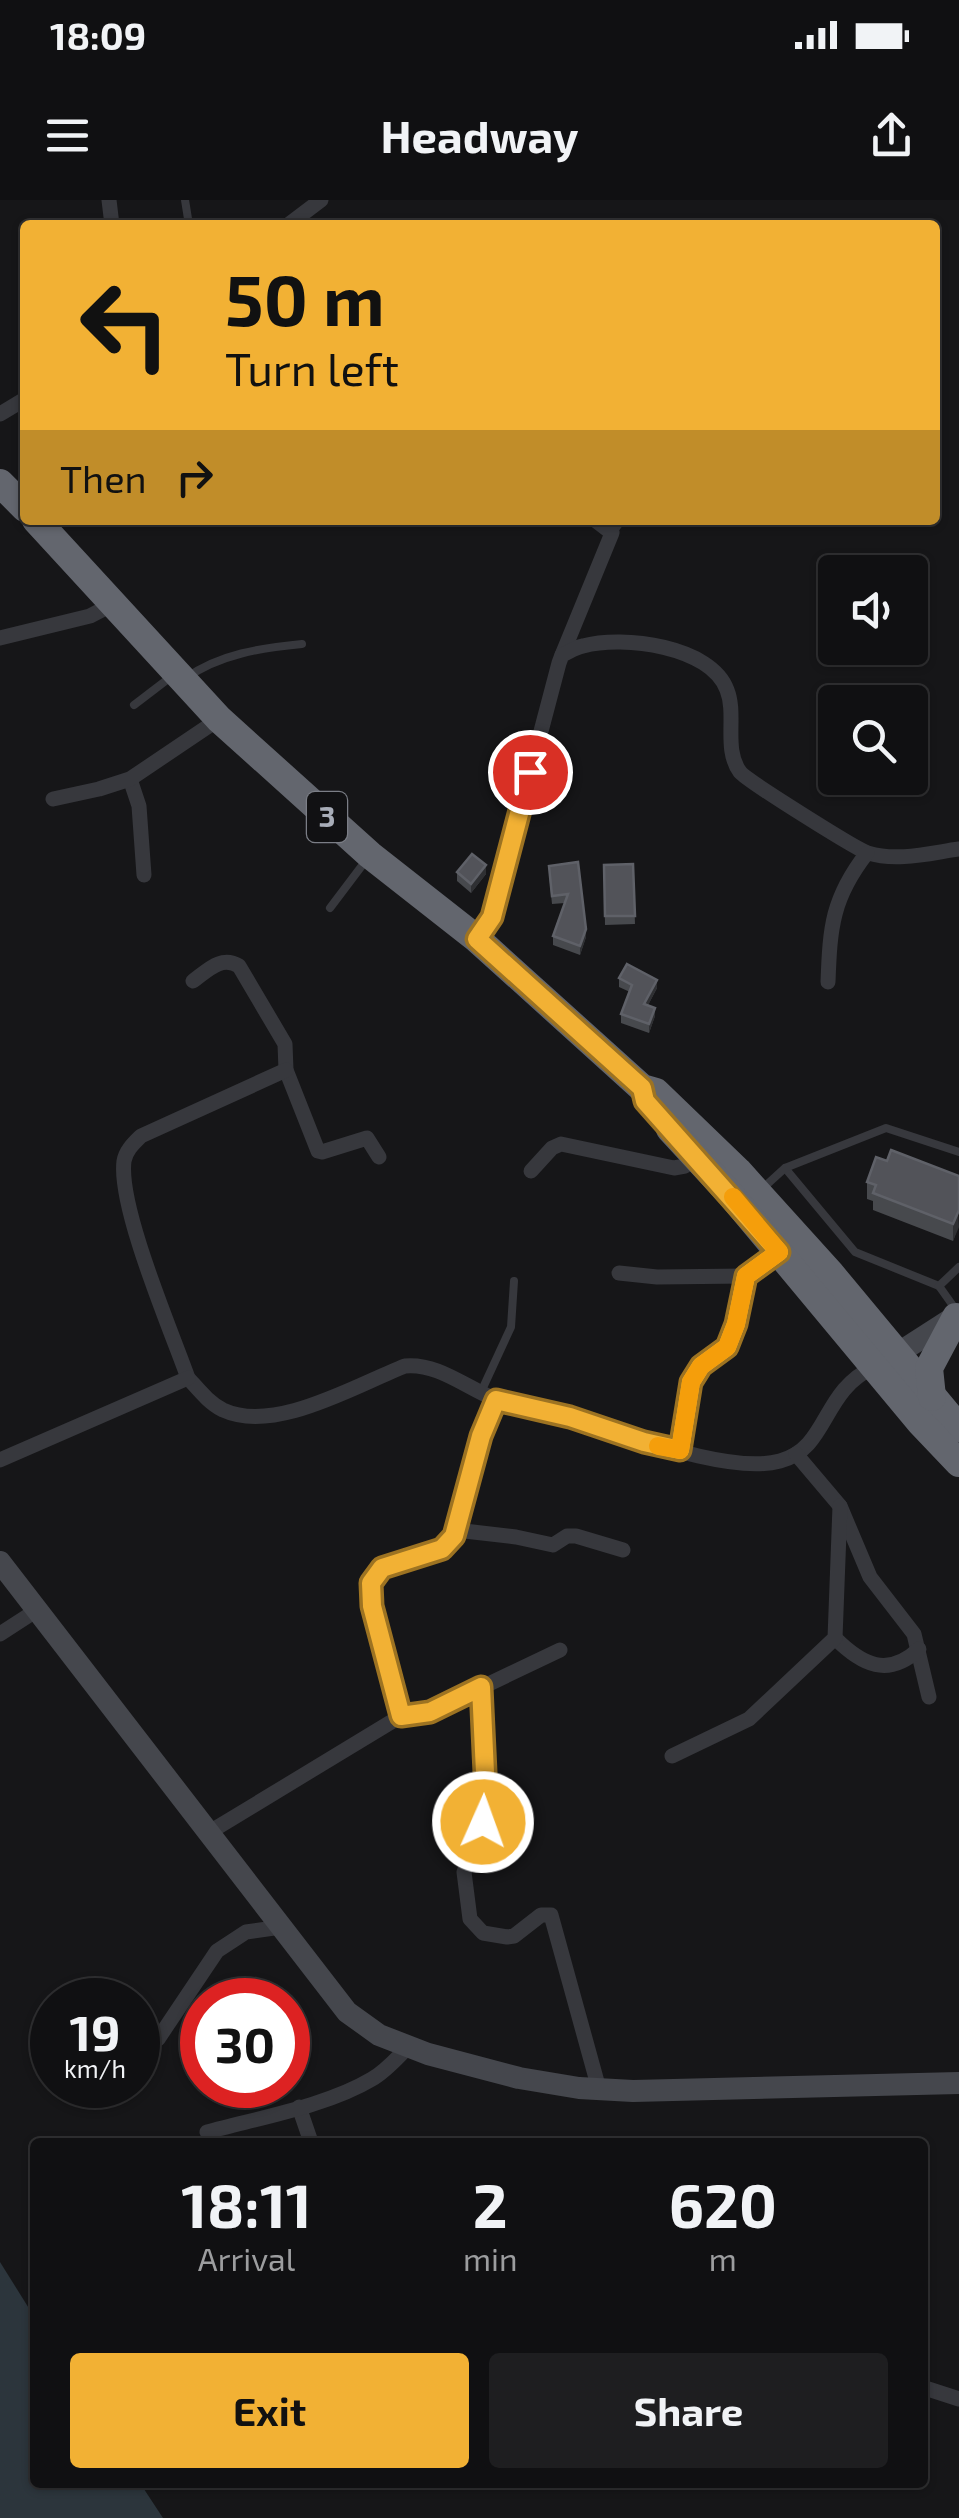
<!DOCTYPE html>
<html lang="en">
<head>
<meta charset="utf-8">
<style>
  body { margin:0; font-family:"Exo 2",sans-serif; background:#1e1e20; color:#f1f3f6; height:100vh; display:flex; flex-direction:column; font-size:38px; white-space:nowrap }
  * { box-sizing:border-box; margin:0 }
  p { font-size:32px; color:#9c9d9f }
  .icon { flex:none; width:55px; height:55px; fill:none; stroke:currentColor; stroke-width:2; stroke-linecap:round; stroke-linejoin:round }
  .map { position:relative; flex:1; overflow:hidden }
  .sheet { position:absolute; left:30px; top:1938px; width:898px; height:350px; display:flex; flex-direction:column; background:#101012; border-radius:10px; box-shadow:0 2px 8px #0004,0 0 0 2px #303032 }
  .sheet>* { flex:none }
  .guide { position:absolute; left:20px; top:20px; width:920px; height:305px; border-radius:10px; box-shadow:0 2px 8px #0004,0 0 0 2px #303032; background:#f2b134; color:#111; overflow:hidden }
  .buttons { position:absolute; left:818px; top:355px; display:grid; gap:20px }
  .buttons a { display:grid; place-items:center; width:110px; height:110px; border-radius:10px; background:#101012; box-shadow:0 2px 8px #0004,0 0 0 2px #303032; font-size:50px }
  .speed { position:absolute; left:30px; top:1778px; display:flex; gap:20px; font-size:50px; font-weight:700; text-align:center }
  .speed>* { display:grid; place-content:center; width:130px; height:130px; border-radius:50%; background:#101012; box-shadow:0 2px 8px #0004,0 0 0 2px #303032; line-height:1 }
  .speed small { font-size:25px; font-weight:400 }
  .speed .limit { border:15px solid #d22; background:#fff; color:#111 }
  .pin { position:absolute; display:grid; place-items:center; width:85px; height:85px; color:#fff; margin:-42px; border:5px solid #fff; border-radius:50%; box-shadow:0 2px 10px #0007 }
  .me { position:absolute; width:110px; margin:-55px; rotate:2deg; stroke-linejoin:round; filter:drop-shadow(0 0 8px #0008) }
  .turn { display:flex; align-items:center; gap:35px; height:210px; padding:0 40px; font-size:45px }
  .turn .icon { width:130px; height:130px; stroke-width:2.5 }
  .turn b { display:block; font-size:70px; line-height:85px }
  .then { display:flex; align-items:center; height:95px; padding:0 40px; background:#0003; gap:20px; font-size:38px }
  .eta { display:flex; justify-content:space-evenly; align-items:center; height:170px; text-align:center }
  .eta b { font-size:60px; font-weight:700; line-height:70px }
  .cta { display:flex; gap:20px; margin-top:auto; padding:20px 40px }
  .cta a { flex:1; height:115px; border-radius:10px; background:#f2b134; color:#111; font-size:40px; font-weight:700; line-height:115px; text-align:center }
  .cta a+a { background:#1e1e20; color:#f1f3f6 }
  .status { display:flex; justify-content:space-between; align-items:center; height:70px; padding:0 50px; background:#101012; direction:ltr }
  .status svg { height:28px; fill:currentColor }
  header { display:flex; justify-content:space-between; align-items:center; height:130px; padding:0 40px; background:#101012; font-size:45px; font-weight:700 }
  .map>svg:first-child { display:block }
</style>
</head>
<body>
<div class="status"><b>18:09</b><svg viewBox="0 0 49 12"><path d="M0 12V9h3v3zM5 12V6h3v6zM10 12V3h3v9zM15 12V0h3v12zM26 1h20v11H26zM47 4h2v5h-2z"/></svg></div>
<header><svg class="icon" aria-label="menu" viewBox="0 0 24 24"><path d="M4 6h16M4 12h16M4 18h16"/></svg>Headway<svg class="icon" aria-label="share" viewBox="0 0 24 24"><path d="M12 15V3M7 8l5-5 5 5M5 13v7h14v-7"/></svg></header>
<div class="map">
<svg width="959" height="2318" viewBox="0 0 959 2318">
  <rect width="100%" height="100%" fill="#161618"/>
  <path fill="#2c353c" d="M 0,2062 L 35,2118 L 35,2282 L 140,2283 L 163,2318 L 0,2318 Z"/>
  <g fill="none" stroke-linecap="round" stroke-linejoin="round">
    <g stroke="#37383d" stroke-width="8">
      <path d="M 185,0 L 189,25"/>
      <path d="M 612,333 L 622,320"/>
      <path d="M 186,478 C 220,454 261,448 302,444"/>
      <path d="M 134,505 L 172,476"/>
      <path d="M 330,708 L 367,659"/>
      <path d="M 785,968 L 855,1052 L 939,1086"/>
      <path d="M 763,988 L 785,968 L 886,928 L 959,952"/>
      <path d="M 956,1110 L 939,1086 L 959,1067"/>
      <path d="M 481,1192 L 511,1127 L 514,1081"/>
    </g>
    <g stroke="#37383d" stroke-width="15">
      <path d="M 109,0 L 112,25"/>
      <path d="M 288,25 L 321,0"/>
      <path d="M 0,214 L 25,199"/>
      <path d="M 0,438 L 90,416 L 113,404"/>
      <path d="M 562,455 L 612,333 L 595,320"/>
      <path d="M 130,579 L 139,606 L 144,675"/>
      <path d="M 53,599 L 99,589 L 130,579 L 219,519"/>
      <path d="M 477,739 L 492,717 L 559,463 L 562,455 C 569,452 576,447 583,446 C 623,435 711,446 727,490 C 737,515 723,549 740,572 C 746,580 856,649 868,653 C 897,662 930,653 959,649"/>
      <path d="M 193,781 C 207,771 221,755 239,766 L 285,844 L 286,870 L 318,951 L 322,952 L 367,938 L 379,957"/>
      <path d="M 828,782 C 830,727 832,698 867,653"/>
      <path d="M 286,870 L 141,936 C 134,943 126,950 124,961 C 118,1007 171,1130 188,1178 C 199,1190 209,1203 223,1210 C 275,1234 356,1185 405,1166 C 439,1163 466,1188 497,1200 C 521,1209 547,1210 572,1218 C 623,1233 729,1275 780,1261 C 829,1248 821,1191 874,1167"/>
      <path d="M 531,971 L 552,948 L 561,944 L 674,968 L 685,966 L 696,957"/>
      <path d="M 619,1073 L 657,1077 L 746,1076"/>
      <path d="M 679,1251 L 691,1182 L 701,1166 L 727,1147 L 736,1124 L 746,1076 L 779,1052"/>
      <path d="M 796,1254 L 840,1306 L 870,1377 L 914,1434 L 929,1497"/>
      <path d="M 0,1260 L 188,1178"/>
      <path d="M 456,1330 L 516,1337 L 553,1345 L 567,1336 L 576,1336 L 623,1350"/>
      <path d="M 0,1434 L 37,1410"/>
      <path d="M 835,1438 C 862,1465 888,1478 919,1449"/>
      <path d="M 481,1487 L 486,1606 L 477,1643 L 464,1672 L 470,1719 L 483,1733 L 507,1737 L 514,1736 L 541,1715 L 551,1715 L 599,1889"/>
      <path d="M 401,1516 L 430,1512 L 560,1450"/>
      <path d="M 672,1556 L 749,1519 L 835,1438 L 840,1306"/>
      <path d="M 208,1633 L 401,1516 L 372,1406 L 371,1383 L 383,1368 L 442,1349 L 454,1335 L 481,1236 L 497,1200"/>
      <path d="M 158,1839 L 217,1751 L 246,1732 L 281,1727"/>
      <path d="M 299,1907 L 311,1942"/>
      <path d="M 207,1932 C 258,1918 327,1906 372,1879 C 386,1871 397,1858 408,1847"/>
      <path d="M 922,2187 L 959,2199"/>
    </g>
    <g stroke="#45474d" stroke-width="22">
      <path d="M 886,1161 L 956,1116"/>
      <path d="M 0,1362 L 347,1812 L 379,1835 L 428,1854 L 519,1878 L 579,1888 L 633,1891 L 959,1883"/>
    </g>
    <g stroke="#63666e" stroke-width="28">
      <path d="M 0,283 L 25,308"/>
      <path d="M 36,320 L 219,519 L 370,655 L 477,739 L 642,888 L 656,892 L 738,971 L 831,1074 L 959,1228"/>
      <path d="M 670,929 L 731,995 L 920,1222 L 959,1263"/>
      <path d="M 932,1197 L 929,1168 L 956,1117"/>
    </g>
  </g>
  <g fill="#47494d">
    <path d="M 578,662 L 586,737 L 580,755 L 553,745 L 553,736 L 565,703 L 552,704 L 549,674 L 549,666 Z"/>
    <path d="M 633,664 L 635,724 L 605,725 L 604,665 Z"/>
    <path d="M 457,672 L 486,674 L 471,693 L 457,681 Z"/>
    <path d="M 619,778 L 657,788 L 648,805 L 655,816 L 649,833 L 621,823 L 621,814 L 630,792 L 619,787 Z"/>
    <path d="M 887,961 L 958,1027 L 953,1041 L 873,1010 L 873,1001 L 867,999 L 867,982 Z"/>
  </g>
  <g fill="#2f3033">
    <path d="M 486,665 L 486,674 L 471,693 L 471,684 Z"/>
    <path d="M 586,729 L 586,737 L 580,755 L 580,746 Z"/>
    <path d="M 657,780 L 657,788 L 644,813 L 644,804 Z"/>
    <path d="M 655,808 L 655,816 L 649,833 L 649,824 Z"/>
    <path d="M 958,1010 L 959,1027 L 953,1041 L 953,1024 Z"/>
  </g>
  <g fill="#525359" stroke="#5f6168" stroke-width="2.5">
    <path d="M 472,654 L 486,665 L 471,684 L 457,672 Z"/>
    <path d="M 578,662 L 586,729 L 580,746 L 553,736 L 568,694 L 552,696 L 549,666 Z"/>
    <path d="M 633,664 L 635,716 L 605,716 L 604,665 Z"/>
    <path d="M 627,764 L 657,780 L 644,804 L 655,808 L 649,824 L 621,814 L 632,785 L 619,778 Z"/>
    <path d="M 891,950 L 959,976 L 959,1010 L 953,1024 L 873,993 L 876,985 L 867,982 L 876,957 L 887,961 Z"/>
  </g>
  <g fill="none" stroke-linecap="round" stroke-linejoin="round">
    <g stroke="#9d7322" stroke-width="25">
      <path id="route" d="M 483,1622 L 486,1594 L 481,1487 L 430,1512 L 401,1516 L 372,1406 L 371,1383 L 382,1368 L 442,1349 L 454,1336 L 481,1236 L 496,1200 L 570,1217 L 644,1242 L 680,1250 L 691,1182 L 701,1166 L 727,1147 L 736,1124 L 746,1076 L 779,1052 L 645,901 L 642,888 L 477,739 L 492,717 L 530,572"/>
    </g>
    <use href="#route" stroke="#f2b134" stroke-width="18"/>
    <path stroke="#f59e0b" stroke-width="18" d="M 658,1246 L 680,1250 L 691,1182 L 701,1166 L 727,1147 L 736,1124 L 746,1076 L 779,1052 L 733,997"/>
  </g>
  <g text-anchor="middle" stroke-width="8" stroke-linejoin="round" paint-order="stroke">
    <rect fill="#111113" stroke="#7b7e86" stroke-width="2.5" x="307" y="592" width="40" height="50" rx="8"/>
    <g font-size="30" font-weight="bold" fill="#a8adb8">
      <text x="327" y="627">3</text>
    </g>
  </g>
</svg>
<div class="buttons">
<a><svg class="icon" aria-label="sound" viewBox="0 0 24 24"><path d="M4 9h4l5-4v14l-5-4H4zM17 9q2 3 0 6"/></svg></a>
<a><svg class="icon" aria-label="search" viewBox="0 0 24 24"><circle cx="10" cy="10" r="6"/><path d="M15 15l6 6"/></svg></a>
</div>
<div class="speed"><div>19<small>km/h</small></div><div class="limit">30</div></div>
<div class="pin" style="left:530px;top:572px;background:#d93025"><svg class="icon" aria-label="arrive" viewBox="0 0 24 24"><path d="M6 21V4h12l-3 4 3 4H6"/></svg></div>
<svg class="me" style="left:483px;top:1622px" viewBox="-20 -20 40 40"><circle r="17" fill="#f2b134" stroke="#fff" stroke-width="3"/><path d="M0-11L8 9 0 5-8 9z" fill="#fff"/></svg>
<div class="guide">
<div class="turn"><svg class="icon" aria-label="left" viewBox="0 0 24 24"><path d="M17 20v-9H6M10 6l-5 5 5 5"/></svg><div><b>50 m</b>Turn left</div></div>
<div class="then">Then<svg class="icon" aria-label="right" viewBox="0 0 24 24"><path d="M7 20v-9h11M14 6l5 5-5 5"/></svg></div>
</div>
<section class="sheet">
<div class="eta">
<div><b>18:11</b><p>Arrival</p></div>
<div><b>2</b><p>min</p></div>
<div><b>620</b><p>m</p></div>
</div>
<div class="cta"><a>Exit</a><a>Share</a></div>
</section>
</div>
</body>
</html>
